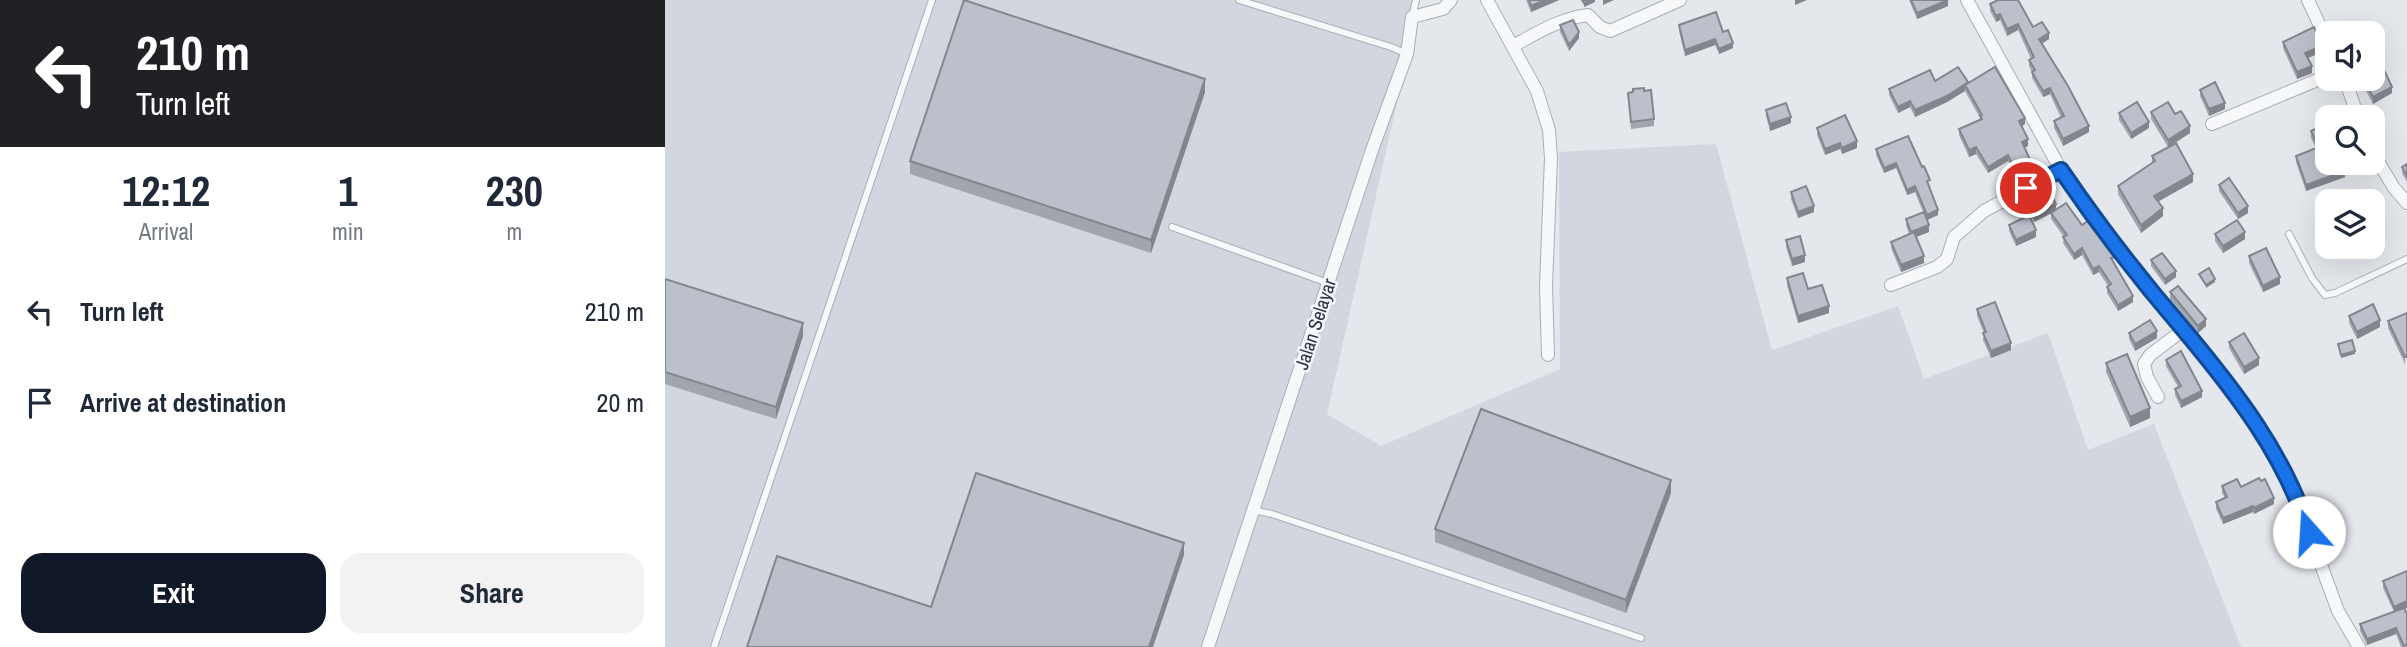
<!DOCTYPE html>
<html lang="en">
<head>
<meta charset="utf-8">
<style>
  body { margin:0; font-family:"Archivo Narrow",sans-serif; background:#f2f2f3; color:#1f2937; height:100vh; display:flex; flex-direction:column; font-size:26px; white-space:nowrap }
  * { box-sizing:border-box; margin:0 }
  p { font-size:23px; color:#747a83 }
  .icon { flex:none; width:38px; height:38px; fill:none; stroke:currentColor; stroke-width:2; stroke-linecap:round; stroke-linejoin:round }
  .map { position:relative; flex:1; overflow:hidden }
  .panel { display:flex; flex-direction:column; background:#fff; width:665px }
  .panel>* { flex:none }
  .banner { background:#202124; color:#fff; overflow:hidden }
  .fabs { position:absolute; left:1650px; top:21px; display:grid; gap:14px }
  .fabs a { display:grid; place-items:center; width:70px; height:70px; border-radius:14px; background:#fff; box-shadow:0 7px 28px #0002; font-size:35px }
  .pin { position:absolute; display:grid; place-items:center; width:60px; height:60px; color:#fff; margin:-30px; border:4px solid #fff; border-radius:50%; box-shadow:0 2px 7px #0007 }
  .me { position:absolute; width:77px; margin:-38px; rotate:341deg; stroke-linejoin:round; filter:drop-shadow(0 0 5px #0008) }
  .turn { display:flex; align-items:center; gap:24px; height:147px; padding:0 21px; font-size:32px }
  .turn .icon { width:91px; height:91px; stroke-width:2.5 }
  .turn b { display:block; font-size:49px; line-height:60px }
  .eta { display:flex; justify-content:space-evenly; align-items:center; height:119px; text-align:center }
  .eta b { font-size:42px; font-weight:800; line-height:49px }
  .button { display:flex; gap:14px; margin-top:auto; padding:14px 21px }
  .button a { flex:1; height:80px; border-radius:21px; background:#111827; color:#fff; font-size:28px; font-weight:800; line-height:80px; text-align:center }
  .button a+a { background:#f2f2f3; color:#1f2937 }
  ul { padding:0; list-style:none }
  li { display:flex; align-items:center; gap:21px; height:91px; padding:0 21px }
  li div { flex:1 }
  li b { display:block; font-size:26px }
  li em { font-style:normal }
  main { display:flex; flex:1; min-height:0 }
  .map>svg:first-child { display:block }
</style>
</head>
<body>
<main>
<section class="panel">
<div class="banner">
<div class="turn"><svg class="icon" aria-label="left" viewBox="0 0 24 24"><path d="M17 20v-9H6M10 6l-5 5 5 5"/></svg><div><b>210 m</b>Turn left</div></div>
</div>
<div class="eta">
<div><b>12:12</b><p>Arrival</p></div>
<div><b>1</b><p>min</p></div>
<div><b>230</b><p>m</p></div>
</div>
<ul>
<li><svg class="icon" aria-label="left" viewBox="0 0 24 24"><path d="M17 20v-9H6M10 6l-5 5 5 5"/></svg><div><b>Turn left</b></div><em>210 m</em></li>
<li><svg class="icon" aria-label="arrive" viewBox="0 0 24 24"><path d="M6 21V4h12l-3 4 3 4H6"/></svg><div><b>Arrive at destination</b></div><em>20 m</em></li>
</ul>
<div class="button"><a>Exit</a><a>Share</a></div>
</section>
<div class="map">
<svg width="1742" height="647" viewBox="0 0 1742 647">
  <rect width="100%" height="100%" fill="#e4e7ec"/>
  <path fill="#d2d6de" d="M 0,0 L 755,0 L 662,414 L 716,446 L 895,369 L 894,152 L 1051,144 L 1107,350 L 1233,306 L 1259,379 L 1383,333 L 1423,450 L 1489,424 L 1576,647 L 0,647 Z"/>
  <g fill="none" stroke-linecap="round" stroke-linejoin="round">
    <g stroke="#a9aeb7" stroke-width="8">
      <g id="service">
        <path d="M 574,0 L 726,47 L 742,54"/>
        <path d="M 747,17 L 751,0"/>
        <path d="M 507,227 L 663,283"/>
        <path d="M 1624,234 L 1647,278 L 1660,295 L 1670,293 L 1742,259"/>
        <path d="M 588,510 L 607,514 L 976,638"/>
        <path d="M 49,647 L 267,0"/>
      </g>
    </g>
    <g stroke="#a9aeb7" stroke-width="14">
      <g id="minor">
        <path d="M 822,0 L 872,91 L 884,130 L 886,158 L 881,286 L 883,355"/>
        <path d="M 1302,0 L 1396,170 L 1435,227 L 1550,368 L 1601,440 L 1627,486 L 1673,611 L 1694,647"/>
        <path d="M 1643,0 L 1662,41"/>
        <path d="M 848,46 C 872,33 896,18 923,15 L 935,27 L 945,31 L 1015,0"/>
        <path d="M 1680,79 L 1693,117"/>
        <path d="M 1547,124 L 1662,76"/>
        <path d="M 1708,153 L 1729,188 L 1742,203"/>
        <path d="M 1226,285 L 1272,267 L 1282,259 L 1289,237 L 1319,211 L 1396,170"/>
        <path d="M 1493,397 L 1482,377 L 1479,364 L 1485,355 L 1518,330"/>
        <path d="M 543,647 L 707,150 L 742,54 L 747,17 L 778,9 L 786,0"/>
      </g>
    </g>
    <use href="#service" stroke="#f7f8fa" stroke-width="6"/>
    <use href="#minor" stroke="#f7f8fa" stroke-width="12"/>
  </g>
  <g fill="#a1a5ae">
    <path d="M 861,0 L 894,0 L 866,12 Z"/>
    <path d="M 1244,0 L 1283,0 L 1283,6 L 1252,19 Z"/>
    <path d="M 1325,4 L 1368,27 L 1384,39 L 1377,44 L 1424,132 L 1398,146 L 1389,128 L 1389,121 L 1396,118 L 1385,94 L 1378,97 L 1367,78 L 1367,72 L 1364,66 L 1364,60 L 1366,59 L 1353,30 L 1342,36 L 1335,20 L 1331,22 L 1325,11 Z"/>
    <path d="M 895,25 L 914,38 L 904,51 L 895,32 Z"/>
    <path d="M 1014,25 L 1058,32 L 1068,48 L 1054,54 L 1050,45 L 1020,56 L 1014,31 Z"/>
    <path d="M 1654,39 L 1662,50 L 1643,58 L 1647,73 L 1632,79 L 1618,48 L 1618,42 Z"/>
    <path d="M 1270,81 L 1303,83 L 1360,124 L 1357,126 L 1363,146 L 1359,147 L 1366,168 L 1350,176 L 1343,161 L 1323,173 L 1311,154 L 1304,157 L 1294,135 L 1294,129 L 1315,119 L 1315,118 L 1300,91 L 1282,102 L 1250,117 L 1245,107 L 1233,113 L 1224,95 L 1224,89 Z"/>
    <path d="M 1700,82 L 1727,93 L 1708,104 L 1700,89 Z"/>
    <path d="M 1535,90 L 1560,109 L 1544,116 L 1535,96 Z"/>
    <path d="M 979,91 L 989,119 L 989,126 L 966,129 L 963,93 Z"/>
    <path d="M 540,92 L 486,253 L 245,174 L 245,161 Z"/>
    <path d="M 1101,110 L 1126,123 L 1105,131 L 1101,116 Z"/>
    <path d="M 1486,112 L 1510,114 L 1525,133 L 1504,147 L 1528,182 L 1493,201 L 1498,216 L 1476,233 L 1453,194 L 1453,186 L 1487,163 L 1487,156 L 1503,147 L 1486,119 Z"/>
    <path d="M 1454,113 L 1484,128 L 1466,139 L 1454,120 Z"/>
    <path d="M 1152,128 L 1192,148 L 1177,154 L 1175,149 L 1160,155 L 1152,135 Z"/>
    <path d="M 1646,131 L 1678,167 L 1680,177 L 1641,191 L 1631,162 L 1631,156 L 1651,148 L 1646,138 Z"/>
    <path d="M 1211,149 L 1265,185 L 1264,186 L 1273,215 L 1262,220 L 1264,232 L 1251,237 L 1259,263 L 1236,272 L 1226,248 L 1226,242 L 1244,234 L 1241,225 L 1241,219 L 1258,212 L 1250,192 L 1242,195 L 1231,168 L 1219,173 L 1211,155 Z"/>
    <path d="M 1742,164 L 1742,182 L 1737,173 L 1737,167 Z"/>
    <path d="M 1554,185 L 1583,213 L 1573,219 L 1554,191 Z"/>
    <path d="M 1126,192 L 1149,212 L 1133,218 L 1126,199 Z"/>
    <path d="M 1360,195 L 1391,210 L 1417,225 L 1450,263 L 1449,263 L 1468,302 L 1453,311 L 1442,293 L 1442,287 L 1443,286 L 1434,272 L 1428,275 L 1417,255 L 1409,260 L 1398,243 L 1399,237 L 1386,219 L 1386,213 L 1369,222 L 1360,201 Z"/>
    <path d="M 1344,225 L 1371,237 L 1351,246 L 1344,231 Z"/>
    <path d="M 1550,234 L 1580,239 L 1558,253 L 1550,241 Z"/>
    <path d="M 1121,240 L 1140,262 L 1127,266 L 1121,247 Z"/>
    <path d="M 1584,256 L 1615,284 L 1598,292 L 1584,263 Z"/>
    <path d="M 1486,260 L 1511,277 L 1500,285 L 1486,266 Z"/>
    <path d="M 1122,278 L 1164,313 L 1133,323 L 1122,285 Z"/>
    <path d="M 0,279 L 138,336 L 111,419 L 0,384 Z"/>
    <path d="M 1505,292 L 1541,326 L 1533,333 L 1505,299 Z"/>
    <path d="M 1312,309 L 1346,350 L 1326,358 L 1318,340 L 1319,333 L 1312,316 Z"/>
    <path d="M 1742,313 L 1740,364 L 1723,328 L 1723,321 Z"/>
    <path d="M 1684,316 L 1715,327 L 1692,339 L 1684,323 Z"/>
    <path d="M 1464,333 L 1492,338 L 1470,351 L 1464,339 Z"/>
    <path d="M 1564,342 L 1594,365 L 1579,374 L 1564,348 Z"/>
    <path d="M 1501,360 L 1537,397 L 1516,408 L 1510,395 L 1510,389 L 1513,387 L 1501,366 Z"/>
    <path d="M 1441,363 L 1485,418 L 1465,427 L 1441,372 Z"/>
    <path d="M 1557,486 L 1576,487 L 1609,504 L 1589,514 L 1588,512 L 1558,524 L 1551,509 L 1551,502 L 1560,498 L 1557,493 Z"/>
    <path d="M 1006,493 L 961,613 L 770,542 L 770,529 Z"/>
    <path d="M 1718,581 L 1740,609 L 1742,647 L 1736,647 L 1731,634 L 1702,645 L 1695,631 L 1695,624 L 1729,612 L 1718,588 Z"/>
  </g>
  <g fill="#83868d">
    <path d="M 880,0 L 894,0 L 866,12 L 866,6 Z"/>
    <path d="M 927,0 L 930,0 L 930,2 L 919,7 L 919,3 Z"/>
    <path d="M 938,0 L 949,0 L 938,5 Z"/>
    <path d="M 1130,0 L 1142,0 L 1130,5 Z"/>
    <path d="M 1283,0 L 1283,6 L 1252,19 L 1252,13 Z"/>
    <path d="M 1335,14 L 1335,20 L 1331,22 L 1331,16 Z"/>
    <path d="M 1353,24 L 1353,30 L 1342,36 L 1342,29 Z"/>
    <path d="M 914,32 L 914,38 L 904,51 L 904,45 Z"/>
    <path d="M 1384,33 L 1384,39 L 1374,45 L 1374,39 Z"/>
    <path d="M 1050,39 L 1050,45 L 1020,56 L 1020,50 Z"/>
    <path d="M 1068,43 L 1068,48 L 1054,54 L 1054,49 Z"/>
    <path d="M 1662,44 L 1662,50 L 1640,59 L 1640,53 Z"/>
    <path d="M 1647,66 L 1647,73 L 1632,79 L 1632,72 Z"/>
    <path d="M 540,79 L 540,92 L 486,253 L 486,240 Z"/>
    <path d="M 1300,85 L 1300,91 L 1282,102 L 1250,117 L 1250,110 Z"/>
    <path d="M 1727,87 L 1727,93 L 1708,104 L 1708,97 Z"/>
    <path d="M 1385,88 L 1385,94 L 1378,97 L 1378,91 Z"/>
    <path d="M 1245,101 L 1245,107 L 1233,113 L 1233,107 Z"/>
    <path d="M 1560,103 L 1560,109 L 1544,116 L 1544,109 Z"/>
    <path d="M 1126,117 L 1126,123 L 1105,131 L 1105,124 Z"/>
    <path d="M 1360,118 L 1360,124 L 1354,128 L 1354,121 Z"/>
    <path d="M 1484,122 L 1484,128 L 1466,139 L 1466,133 Z"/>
    <path d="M 1424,126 L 1424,132 L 1398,146 L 1398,139 Z"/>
    <path d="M 1525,126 L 1525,133 L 1503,147 L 1503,140 Z"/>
    <path d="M 1363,139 L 1363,146 L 1357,149 L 1357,142 Z"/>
    <path d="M 1192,141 L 1192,148 L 1177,154 L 1177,148 Z"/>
    <path d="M 1175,143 L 1175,149 L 1160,155 L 1160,149 Z"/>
    <path d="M 1311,147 L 1311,154 L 1304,157 L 1304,150 Z"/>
    <path d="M 1343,155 L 1343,161 L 1323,173 L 1323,167 Z"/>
    <path d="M 1366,162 L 1366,168 L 1350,176 L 1350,170 Z"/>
    <path d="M 1231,163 L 1231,168 L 1219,173 L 1219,168 Z"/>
    <path d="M 1677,163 L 1689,163 L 1677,168 Z"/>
    <path d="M 1680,171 L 1680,177 L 1641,191 L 1641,185 Z"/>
    <path d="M 1528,174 L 1528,182 L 1489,204 L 1489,196 Z"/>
    <path d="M 1250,186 L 1250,192 L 1242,195 L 1242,190 Z"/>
    <path d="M 1391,204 L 1391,211 L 1369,222 L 1369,215 Z"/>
    <path d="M 1149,206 L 1149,212 L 1133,218 L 1133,212 Z"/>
    <path d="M 1583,206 L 1583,213 L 1573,219 L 1573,213 Z"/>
    <path d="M 1498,208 L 1498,216 L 1476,233 L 1476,225 Z"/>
    <path d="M 1273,210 L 1273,215 L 1262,220 L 1262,215 Z"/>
    <path d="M 1264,225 L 1264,232 L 1246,239 L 1246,232 Z"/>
    <path d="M 1371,230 L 1371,237 L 1351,246 L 1351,240 Z"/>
    <path d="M 1580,232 L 1580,239 L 1558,253 L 1558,246 Z"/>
    <path d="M 1417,248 L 1417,255 L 1409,260 L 1409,254 Z"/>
    <path d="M 1140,255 L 1140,262 L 1127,266 L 1127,259 Z"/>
    <path d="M 1259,256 L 1259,263 L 1236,272 L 1236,265 Z"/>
    <path d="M 1434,266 L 1434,272 L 1428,275 L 1428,269 Z"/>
    <path d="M 1511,271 L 1511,277 L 1500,285 L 1500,279 Z"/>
    <path d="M 1615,277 L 1615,284 L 1598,292 L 1598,286 Z"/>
    <path d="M 1550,279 L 1550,282 L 1541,288 L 1541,285 Z"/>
    <path d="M 1468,296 L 1468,302 L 1453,311 L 1453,305 Z"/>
    <path d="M 1164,306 L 1164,313 L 1133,323 L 1133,316 Z"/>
    <path d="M 1541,319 L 1541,326 L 1533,333 L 1533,326 Z"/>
    <path d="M 1715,320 L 1715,327 L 1692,339 L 1692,332 Z"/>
    <path d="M 138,323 L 138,336 L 111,419 L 111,407 Z"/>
    <path d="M 1492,331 L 1492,338 L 1470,351 L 1470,344 Z"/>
    <path d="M 1346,343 L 1346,350 L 1326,358 L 1326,351 Z"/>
    <path d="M 1690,351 L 1690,354 L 1676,358 L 1676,355 Z"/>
    <path d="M 1594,358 L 1594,365 L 1579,374 L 1579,367 Z"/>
    <path d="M 1537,391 L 1537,397 L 1516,408 L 1516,401 Z"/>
    <path d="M 1485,408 L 1485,418 L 1465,427 L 1465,417 Z"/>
    <path d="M 1006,480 L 1006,493 L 961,613 L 961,600 Z"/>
    <path d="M 1609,498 L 1609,504 L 1589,514 L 1589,508 Z"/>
    <path d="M 1588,506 L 1588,512 L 1558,524 L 1558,518 Z"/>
    <path d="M 519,543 L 519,555 L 488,647 L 484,647 Z"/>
    <path d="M 1742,601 L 1742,608 L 1729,614 L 1729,607 Z"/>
    <path d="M 1731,628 L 1731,634 L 1702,645 L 1702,639 Z"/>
  </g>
  <g fill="#bbc0ca" stroke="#83868d" stroke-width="2">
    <path d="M 299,0 L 540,79 L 486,240 L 245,161 Z"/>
    <path d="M 864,0 L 880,0 L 866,6 Z"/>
    <path d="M 917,0 L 927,0 L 919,3 Z"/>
    <path d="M 1246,0 L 1283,0 L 1252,13 Z"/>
    <path d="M 1333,0 L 1353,0 L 1368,27 L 1377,22 L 1384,33 L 1374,39 L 1403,86 L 1424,126 L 1398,139 L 1389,121 L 1399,116 L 1385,88 L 1378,91 L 1367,72 L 1370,70 L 1364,60 L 1369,57 L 1353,24 L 1342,29 L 1335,14 L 1331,16 L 1325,4 Z"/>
    <path d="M 1051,12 L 1058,32 L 1063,30 L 1068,43 L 1054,49 L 1050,39 L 1020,50 L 1014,25 Z"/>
    <path d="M 908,20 L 914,32 L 904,45 L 895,25 Z"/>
    <path d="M 1649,27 L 1654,39 L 1662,44 L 1640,53 L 1647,66 L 1632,72 L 1618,42 Z"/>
    <path d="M 1293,67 L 1303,82 L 1282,96 L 1250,110 L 1245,101 L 1233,107 L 1224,89 L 1265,70 L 1270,81 Z"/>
    <path d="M 1330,67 L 1360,118 L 1354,121 L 1363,139 L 1357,142 L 1366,162 L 1350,170 L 1343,155 L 1323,167 L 1311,147 L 1304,150 L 1294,129 L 1317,119 L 1315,116 L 1317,115 L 1300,85 Z"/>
    <path d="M 1720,72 L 1727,87 L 1708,97 L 1700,82 Z"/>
    <path d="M 1550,82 L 1560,103 L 1544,109 L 1535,90 Z"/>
    <path d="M 979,88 L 979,91 L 986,90 L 989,119 L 966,122 L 963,93 L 968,92 L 968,89 Z"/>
    <path d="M 1472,102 L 1484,122 L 1466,133 L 1454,113 Z"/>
    <path d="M 1503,102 L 1510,114 L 1516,111 L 1525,126 L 1503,140 L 1486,112 Z"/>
    <path d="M 1121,103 L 1126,117 L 1105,124 L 1101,110 Z"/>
    <path d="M 1684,112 L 1687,117 L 1674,117 Z"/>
    <path d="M 1180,115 L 1192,141 L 1177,148 L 1175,143 L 1160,149 L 1152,128 Z"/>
    <path d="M 1662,123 L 1662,163 L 1677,163 L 1680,171 L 1641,185 L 1631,156 L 1654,147 L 1646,131 Z"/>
    <path d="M 1243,136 L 1257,167 L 1259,166 L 1265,180 L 1262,181 L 1273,210 L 1262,215 L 1250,186 L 1242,190 L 1231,163 L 1219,168 L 1211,149 Z"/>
    <path d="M 1511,143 L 1528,174 L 1489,196 L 1498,208 L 1476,225 L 1453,186 L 1490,161 L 1487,156 Z"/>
    <path d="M 1742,164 L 1742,176 L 1737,167 Z"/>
    <path d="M 1564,178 L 1583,206 L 1573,213 L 1554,185 Z"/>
    <path d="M 1381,184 L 1391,204 L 1369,215 L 1360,195 Z"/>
    <path d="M 1141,186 L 1149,206 L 1133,212 L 1126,192 Z"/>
    <path d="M 1401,203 L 1417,225 L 1424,220 L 1444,245 L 1450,257 L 1446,258 L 1468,296 L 1453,305 L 1442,287 L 1446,284 L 1434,266 L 1428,269 L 1417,248 L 1409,254 L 1398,237 L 1402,235 L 1386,213 Z"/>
    <path d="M 1259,212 L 1264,225 L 1246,232 L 1241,219 Z"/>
    <path d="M 1364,215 L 1371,230 L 1351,240 L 1344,225 Z"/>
    <path d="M 1572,220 L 1580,232 L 1558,246 L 1550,234 Z"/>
    <path d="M 1249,232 L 1259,256 L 1236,265 L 1226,242 Z"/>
    <path d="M 1135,236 L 1140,255 L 1127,259 L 1121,240 Z"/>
    <path d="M 1601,248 L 1615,277 L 1598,286 L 1584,256 Z"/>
    <path d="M 1497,253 L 1511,271 L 1500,279 L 1486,260 Z"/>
    <path d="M 1544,268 L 1550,279 L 1541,285 L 1534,274 Z"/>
    <path d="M 1138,273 L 1143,289 L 1157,285 L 1164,306 L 1133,316 L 1122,278 Z"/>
    <path d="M 0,279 L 138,323 L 111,407 L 0,372 Z"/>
    <path d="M 1513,286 L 1541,319 L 1533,326 L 1505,292 Z"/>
    <path d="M 1330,302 L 1346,343 L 1326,351 L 1318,333 L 1321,332 L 1312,309 Z"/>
    <path d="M 1708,304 L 1715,320 L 1692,332 L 1684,316 Z"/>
    <path d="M 1742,313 L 1742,357 L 1740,357 L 1723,321 Z"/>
    <path d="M 1485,320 L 1492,331 L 1470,344 L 1464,333 Z"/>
    <path d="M 1579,333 L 1594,358 L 1579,367 L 1564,342 Z"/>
    <path d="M 1687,340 L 1690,351 L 1676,355 L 1673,344 Z"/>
    <path d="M 1516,351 L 1537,391 L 1516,401 L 1510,389 L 1516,386 L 1501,360 Z"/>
    <path d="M 1462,354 L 1485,408 L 1465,417 L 1441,363 Z"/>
    <path d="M 816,409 L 1006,480 L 961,600 L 770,529 Z"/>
    <path d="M 311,473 L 519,543 L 484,647 L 82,647 L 112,556 L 266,607 Z"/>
    <path d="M 1594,478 L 1596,481 L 1600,479 L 1609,498 L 1589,508 L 1588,506 L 1558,518 L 1551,502 L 1562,497 L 1557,486 L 1572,479 L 1576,487 Z"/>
    <path d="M 1742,571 L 1742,601 L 1729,607 L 1718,581 Z"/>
    <path d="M 1739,608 L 1742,614 L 1742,644 L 1739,646 L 1731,628 L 1702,639 L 1695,624 Z"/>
  </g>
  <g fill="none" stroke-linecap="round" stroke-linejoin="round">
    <g stroke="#114b97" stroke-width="18">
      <path id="route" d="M 1361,188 L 1396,170 C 1434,226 1475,279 1519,330 C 1570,391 1620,455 1644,532"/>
    </g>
    <use href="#route" stroke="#1a73e8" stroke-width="12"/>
  </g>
  <g text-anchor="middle" stroke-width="5" stroke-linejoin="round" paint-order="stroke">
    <g font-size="19" fill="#2b3445" stroke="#f4f6f9">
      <text transform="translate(650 324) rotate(-72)" y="7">Jalan Selayar</text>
    </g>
  </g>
</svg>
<div class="fabs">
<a><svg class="icon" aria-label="sound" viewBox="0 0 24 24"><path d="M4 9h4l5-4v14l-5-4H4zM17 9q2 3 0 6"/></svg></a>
<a><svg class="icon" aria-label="search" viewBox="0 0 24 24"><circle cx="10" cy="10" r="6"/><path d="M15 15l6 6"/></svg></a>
<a><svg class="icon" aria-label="layers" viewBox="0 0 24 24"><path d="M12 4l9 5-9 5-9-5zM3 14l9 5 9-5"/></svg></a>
</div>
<div class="pin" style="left:1361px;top:188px;background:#d93025"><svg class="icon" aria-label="arrive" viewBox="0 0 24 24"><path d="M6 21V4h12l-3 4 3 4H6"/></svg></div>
<svg class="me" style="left:1644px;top:532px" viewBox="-20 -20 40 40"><circle r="19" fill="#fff"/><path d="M0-13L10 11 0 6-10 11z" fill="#1a73e8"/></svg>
</div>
</main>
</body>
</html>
